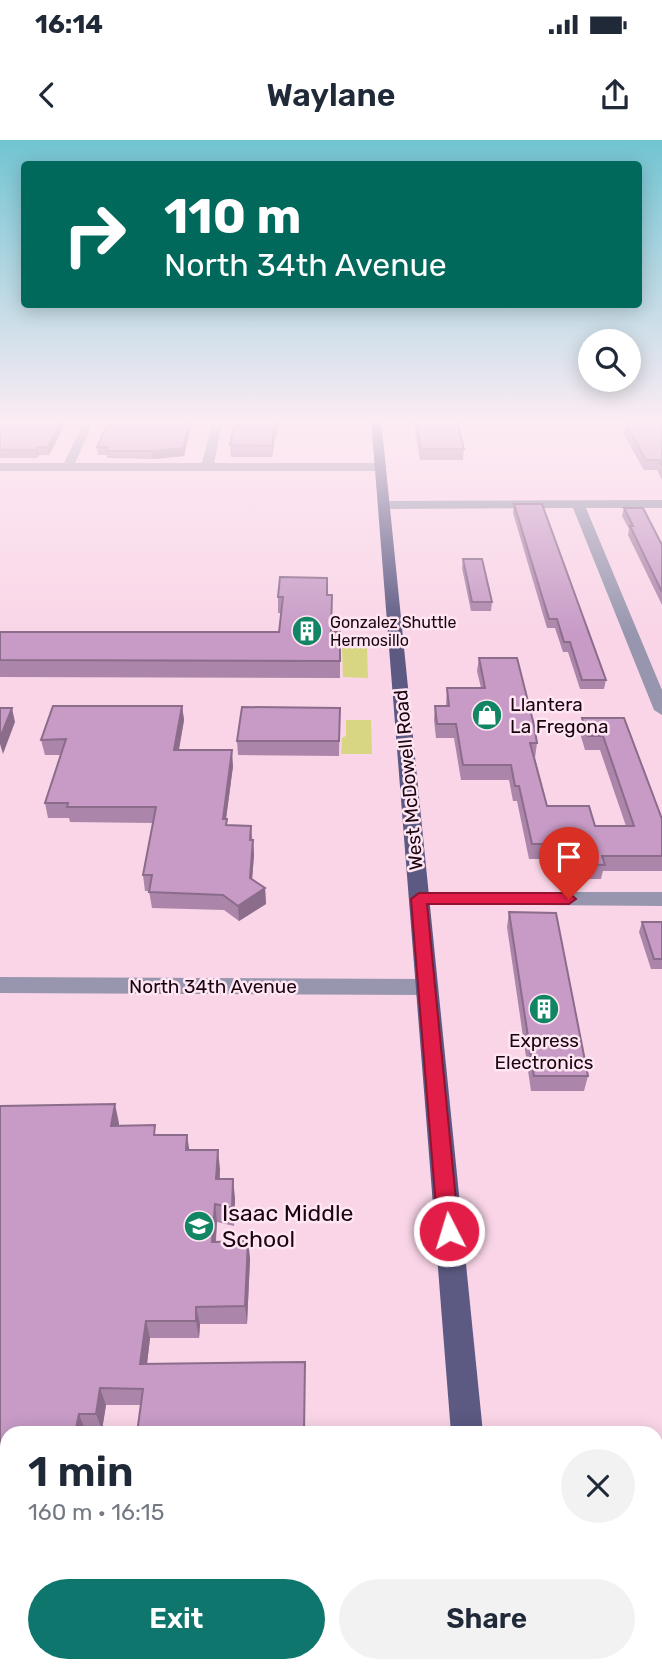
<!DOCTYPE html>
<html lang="en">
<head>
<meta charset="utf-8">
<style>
  body { margin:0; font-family:Rubik,sans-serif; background:#f2f2f3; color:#1f2937; height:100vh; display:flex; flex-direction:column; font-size:26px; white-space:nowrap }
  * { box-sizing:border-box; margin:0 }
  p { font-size:23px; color:#747a83 }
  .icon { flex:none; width:38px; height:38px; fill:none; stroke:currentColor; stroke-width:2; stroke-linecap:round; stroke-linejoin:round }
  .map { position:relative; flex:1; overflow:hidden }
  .side { position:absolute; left:0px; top:1286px; width:663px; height:247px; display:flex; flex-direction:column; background:#fff; border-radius:21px 21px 0 0; box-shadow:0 4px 18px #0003 }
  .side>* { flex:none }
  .guide { position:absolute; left:21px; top:21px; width:621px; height:147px; border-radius:7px; box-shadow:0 4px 18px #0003; background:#00695c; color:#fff; overflow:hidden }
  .controls { position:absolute; left:578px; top:189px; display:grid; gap:14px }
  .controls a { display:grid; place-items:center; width:63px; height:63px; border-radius:50%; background:#fff; box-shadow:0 4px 18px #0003; font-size:35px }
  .pin { position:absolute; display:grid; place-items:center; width:60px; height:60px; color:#fff; margin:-72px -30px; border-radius:50% 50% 50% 0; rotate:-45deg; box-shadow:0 0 7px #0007 }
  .pin .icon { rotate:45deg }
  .me { position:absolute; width:77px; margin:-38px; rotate:355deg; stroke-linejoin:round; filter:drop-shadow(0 0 5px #0008) }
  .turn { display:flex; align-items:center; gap:24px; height:147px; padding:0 28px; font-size:32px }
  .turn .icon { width:91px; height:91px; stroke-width:2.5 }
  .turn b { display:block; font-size:49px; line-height:60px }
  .round { display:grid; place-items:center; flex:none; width:74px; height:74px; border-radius:37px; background:#f2f2f3 }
  .overview { display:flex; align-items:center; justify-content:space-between; height:119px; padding:0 28px }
  h1 { font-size:42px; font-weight:600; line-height:52px }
  .button { display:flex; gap:14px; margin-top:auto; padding:14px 28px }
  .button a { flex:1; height:80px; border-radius:42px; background:#0f766e; color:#fff; font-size:28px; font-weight:600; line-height:80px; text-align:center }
  .button a+a { background:#f2f2f3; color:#1f2937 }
  .status { display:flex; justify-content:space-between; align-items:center; height:49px; padding:0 35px; background:#fff; direction:ltr }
  .status svg { height:19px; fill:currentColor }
  header { display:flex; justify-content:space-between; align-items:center; height:91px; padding:0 28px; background:#fff; font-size:32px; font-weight:600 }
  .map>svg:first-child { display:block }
</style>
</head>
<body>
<div class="status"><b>16:14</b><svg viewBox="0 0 49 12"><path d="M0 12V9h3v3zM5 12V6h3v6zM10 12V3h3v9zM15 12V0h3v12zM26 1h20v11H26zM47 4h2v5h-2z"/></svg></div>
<header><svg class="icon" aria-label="back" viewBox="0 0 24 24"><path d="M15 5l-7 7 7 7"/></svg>Waylane<svg class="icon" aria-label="share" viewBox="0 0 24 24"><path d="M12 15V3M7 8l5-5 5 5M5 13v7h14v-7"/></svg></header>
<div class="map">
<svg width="662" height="1532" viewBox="0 0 662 1532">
  <rect width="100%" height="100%" fill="#f9d5e7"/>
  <g fill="#d8d682">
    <path d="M 342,508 L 367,508 L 368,538 L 343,537 Z"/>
    <path d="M 346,580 L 371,580 L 372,614 L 341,614 L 342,598 L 346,596 Z"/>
  </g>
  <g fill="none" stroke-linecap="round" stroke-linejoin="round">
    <g fill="#9796ae" fill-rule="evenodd">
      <path d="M 85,279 L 95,279 L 75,323 L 202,323 L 213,279 L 223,279 L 214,323 L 381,323 L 387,327 L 381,331 L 0,331 L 0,323 L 64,323 Z"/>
      <path d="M 373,279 L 662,279 L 662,284 L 377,284 L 373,283 Z"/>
      <path d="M 662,360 L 662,368 L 586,368 L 662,550 L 662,575 L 654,570 L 573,368 L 384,369 L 378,365 L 384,361 Z"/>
      <path d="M 419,752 L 662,752 L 662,766 L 412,764 L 409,759 L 412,754 Z"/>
      <path d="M 0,837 L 427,839 L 435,841 L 438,847 L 435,853 L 427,855 L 0,853 Z"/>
    </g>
    <g fill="#5c5982" fill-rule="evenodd">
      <path d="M 371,279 L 381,279 L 483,1293 L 451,1293 Z"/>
      <path d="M 468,1526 L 506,1526 L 507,1532 L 469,1532 Z"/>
    </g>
  </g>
  <g fill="#ab85aa">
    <path d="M 0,279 L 68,279 L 49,315 L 39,315 L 37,318 L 0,318 Z"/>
    <path d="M 110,279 L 193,279 L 184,316 L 153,319 L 107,318 L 107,315 L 98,315 L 97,307 Z"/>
    <path d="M 238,279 L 300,279 L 299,281 L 279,281 L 277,297 L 275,297 L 272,317 L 231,317 L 230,305 L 237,287 Z"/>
    <path d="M 416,281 L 464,309 L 463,320 L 420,320 L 415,292 Z"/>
    <path d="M 625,283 L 662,283 L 662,340 L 657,330 L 644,330 L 623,293 Z"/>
    <path d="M 514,364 L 606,540 L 604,549 L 580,549 L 568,512 L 563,512 L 555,488 L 547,488 L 513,373 Z"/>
    <path d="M 624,368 L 662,405 L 662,465 L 628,395 L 629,389 L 622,376 Z"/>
    <path d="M 463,419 L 492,462 L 491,471 L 471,471 L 462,428 Z"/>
    <path d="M 327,455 L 331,492 L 340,492 L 340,538 L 0,537 L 0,492 L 279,492 L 281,473 L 278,473 L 278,457 Z"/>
    <path d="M 479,518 L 537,603 L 535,618 L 547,666 L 595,686 L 626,686 L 600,610 L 585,610 L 580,593 L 582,578 L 624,578 L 662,679 L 662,731 L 603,731 L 601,739 L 582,739 L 577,719 L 529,719 L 517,661 L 513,661 L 509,640 L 461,640 L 454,598 L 436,598 L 434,580 L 435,566 L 446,566 L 447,548 L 481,548 L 477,531 Z"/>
    <path d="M 182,566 L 184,580 L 179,610 L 233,626 L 226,679 L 227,685 L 251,686 L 254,715 L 252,739 L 265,748 L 266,764 L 239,781 L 224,770 L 152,768 L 149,751 L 145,751 L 143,735 L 153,683 L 70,682 L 69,678 L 48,678 L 45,663 L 61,615 L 45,615 L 41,600 Z"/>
    <path d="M 340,568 L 339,616 L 238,615 L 237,601 Z"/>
    <path d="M 509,772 L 588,936 L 584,951 L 531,951 L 507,787 Z"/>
    <path d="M 642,782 L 662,782 L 662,829 L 651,829 L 639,792 Z"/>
    <path d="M 0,966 L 119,983 L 119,986 L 157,995 L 189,1010 L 220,1029 L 220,1039 L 235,1058 L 234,1086 L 217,1082 L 216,1102 L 248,1101 L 250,1119 L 247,1184 L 200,1184 L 199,1198 L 150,1198 L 147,1224 L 305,1239 L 141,1265 L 106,1265 L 102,1290 L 7,1293 L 7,1454 L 0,1454 Z"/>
  </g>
  <g fill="#8b6c8b">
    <path d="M 63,279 L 68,279 L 49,315 L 48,307 Z"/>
    <path d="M 190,279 L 193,279 L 184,316 L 153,319 L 152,311 Z"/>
    <path d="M 275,285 L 275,297 L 272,317 L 272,306 Z"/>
    <path d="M 38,307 L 39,315 L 37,318 L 36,310 Z"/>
    <path d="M 182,566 L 184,580 L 176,625 L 174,610 Z"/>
    <path d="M 12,568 L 15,582 L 3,614 L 0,604 L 0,598 Z"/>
    <path d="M 232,610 L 233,626 L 224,694 L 223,679 Z"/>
    <path d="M 253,700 L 254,715 L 251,753 L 250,738 Z"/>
    <path d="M 265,748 L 266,764 L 239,781 L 238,766 Z"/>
    <path d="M 115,964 L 119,983 L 116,1004 L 111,986 Z"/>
    <path d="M 187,995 L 190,1014 L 186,1010 Z"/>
    <path d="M 218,1010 L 220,1029 L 218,1058 L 216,1039 Z"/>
    <path d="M 233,1039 L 235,1058 L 234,1086 L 232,1068 Z"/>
    <path d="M 215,1064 L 217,1082 L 214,1120 L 212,1102 Z"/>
    <path d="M 248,1101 L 250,1119 L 247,1184 L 245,1166 Z"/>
    <path d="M 196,1167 L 200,1184 L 199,1198 L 196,1181 Z"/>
    <path d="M 146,1181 L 150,1198 L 145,1241 L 140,1224 Z"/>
    <path d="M 305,1222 L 305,1293 L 304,1293 Z"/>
    <path d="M 100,1248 L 106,1265 L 102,1290 L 96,1274 Z"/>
    <path d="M 79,1274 L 85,1290 L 84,1293 L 75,1293 Z"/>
  </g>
  <g fill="#c79bc6" stroke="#8b6c8b" stroke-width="2">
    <path d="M 0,279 L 63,279 L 48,307 L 38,307 L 36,310 L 0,310 Z"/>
    <path d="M 110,279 L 190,279 L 183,308 L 152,311 L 106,311 L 108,307 L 97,307 Z"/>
    <path d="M 238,279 L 278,279 L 277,285 L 275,285 L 272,306 L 230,305 L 234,287 L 237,287 Z"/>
    <path d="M 416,281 L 457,281 L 464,309 L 421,309 Z"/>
    <path d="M 625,283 L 662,283 L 662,326 L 659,320 L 646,320 Z"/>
    <path d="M 514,364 L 542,364 L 606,540 L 582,540 L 570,502 L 564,502 L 557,479 L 549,479 Z"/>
    <path d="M 624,368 L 643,368 L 662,405 L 662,452 L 630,386 L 633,386 Z"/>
    <path d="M 463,419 L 482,419 L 492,462 L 472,462 Z"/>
    <path d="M 280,437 L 327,438 L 327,455 L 332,455 L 331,492 L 340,492 L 340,521 L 0,520 L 0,492 L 279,492 L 283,457 L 278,457 Z"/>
    <path d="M 479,518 L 517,518 L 534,585 L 537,603 L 530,603 L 547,666 L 589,666 L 595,686 L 634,686 L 603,596 L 588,596 L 582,578 L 624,578 L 662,679 L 662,716 L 602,716 L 605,725 L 586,724 L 580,704 L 532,704 L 519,646 L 515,646 L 511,625 L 463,625 L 456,584 L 437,584 L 435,566 L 449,566 L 447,548 L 485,548 Z"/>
    <path d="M 53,566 L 182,566 L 174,610 L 232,610 L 223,679 L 227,679 L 226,685 L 251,686 L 250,700 L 253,700 L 250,738 L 265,748 L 238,766 L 223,755 L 149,752 L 152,735 L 143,735 L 156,667 L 67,667 L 68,663 L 45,663 L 66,599 L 41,600 Z"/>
    <path d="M 242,567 L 340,568 L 339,601 L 237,601 Z"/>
    <path d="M 0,568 L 12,568 L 0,598 Z"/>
    <path d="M 509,772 L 556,773 L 588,936 L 534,936 Z"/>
    <path d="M 642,782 L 662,782 L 662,819 L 654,819 Z"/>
    <path d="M 115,964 L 111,986 L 155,985 L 154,995 L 187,995 L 186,1010 L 218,1010 L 216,1039 L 233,1039 L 232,1068 L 215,1064 L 212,1102 L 248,1101 L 245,1166 L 196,1167 L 196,1181 L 146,1181 L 140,1224 L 305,1222 L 304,1293 L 137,1293 L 143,1249 L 100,1248 L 96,1274 L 79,1274 L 75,1293 L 7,1293 L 7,1441 L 0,1441 L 0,966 Z"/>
    <path d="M 170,1526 L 313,1526 L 313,1532 L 169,1532 Z"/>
    <path d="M 662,1529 L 662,1532 L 620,1532 L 620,1530 Z"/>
  </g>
  <linearGradient id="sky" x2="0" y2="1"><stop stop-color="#71c4d2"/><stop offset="0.57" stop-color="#fcecf4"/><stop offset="1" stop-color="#fcecf4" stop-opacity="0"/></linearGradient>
  <rect width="662" height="493" fill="url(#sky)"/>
  <path fill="#e11d48" stroke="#92132f" stroke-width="2" d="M 419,753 L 569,753 L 576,759 L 569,764 L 427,764 L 459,1091 L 456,1098 L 449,1101 L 441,1098 L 438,1091 L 411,759 Z"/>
  <defs>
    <g id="building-disc" transform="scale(1.575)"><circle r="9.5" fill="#128564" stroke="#ffe6f2"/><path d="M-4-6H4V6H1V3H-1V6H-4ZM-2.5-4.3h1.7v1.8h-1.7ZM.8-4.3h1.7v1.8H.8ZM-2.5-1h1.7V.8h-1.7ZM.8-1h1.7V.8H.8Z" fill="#fff"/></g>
    <g id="shop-disc" transform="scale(1.575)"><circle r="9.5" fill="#128564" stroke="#ffe6f2"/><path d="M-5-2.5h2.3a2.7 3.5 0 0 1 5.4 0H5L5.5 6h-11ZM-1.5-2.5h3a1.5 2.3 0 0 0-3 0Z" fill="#fff"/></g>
    <g id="school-disc" transform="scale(1.575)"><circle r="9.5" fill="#128564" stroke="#ffe6f2"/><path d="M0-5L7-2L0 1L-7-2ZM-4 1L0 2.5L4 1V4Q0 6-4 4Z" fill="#fff"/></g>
  </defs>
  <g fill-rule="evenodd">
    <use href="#building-disc" x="307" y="491"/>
    <use href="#shop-disc" x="487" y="575"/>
    <use href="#building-disc" x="544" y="869"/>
    <use href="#school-disc" x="199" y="1086"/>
  </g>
  <g text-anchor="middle" stroke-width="5" stroke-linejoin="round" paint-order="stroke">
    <g font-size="16" fill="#180510" stroke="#ffe6f2" text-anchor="start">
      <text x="330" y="488">Gonzalez Shuttle<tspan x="330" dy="18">Hermosillo</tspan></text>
    </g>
    <g font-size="19" fill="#180510" stroke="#ffe6f2" text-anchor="start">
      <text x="510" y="571">Llantera<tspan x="510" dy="22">La Fregona</tspan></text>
      <text x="544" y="907" text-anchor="middle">Express<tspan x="544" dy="22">Electronics</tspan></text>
    </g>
    <g font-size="19" fill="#180510" stroke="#ffe6f2">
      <text transform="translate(408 640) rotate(-95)" y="7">West McDowell Road</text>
      <text x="213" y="853">North 34th Avenue</text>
    </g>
    <g font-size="23" fill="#180510" stroke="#ffe6f2" text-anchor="start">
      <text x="222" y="1081">Isaac Middle<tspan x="222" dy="26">School</tspan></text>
    </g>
  </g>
</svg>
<div class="controls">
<a><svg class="icon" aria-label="search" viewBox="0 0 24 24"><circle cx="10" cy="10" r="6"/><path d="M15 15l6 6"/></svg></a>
</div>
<div class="pin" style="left:569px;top:759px;background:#d93025"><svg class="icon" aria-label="arrive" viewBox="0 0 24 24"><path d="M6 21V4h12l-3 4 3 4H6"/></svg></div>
<svg class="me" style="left:449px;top:1091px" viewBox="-20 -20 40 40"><circle r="17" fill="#e11d48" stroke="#fff" stroke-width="3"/><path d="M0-11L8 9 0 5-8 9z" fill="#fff"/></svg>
<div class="guide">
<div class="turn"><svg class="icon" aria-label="right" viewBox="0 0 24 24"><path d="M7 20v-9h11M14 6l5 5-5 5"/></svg><div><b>110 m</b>North 34th Avenue</div></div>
</div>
<section class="side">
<div class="overview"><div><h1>1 min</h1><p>160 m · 16:15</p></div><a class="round"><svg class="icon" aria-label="close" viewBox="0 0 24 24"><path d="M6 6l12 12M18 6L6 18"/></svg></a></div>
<div class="button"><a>Exit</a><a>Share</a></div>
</section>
</div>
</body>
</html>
